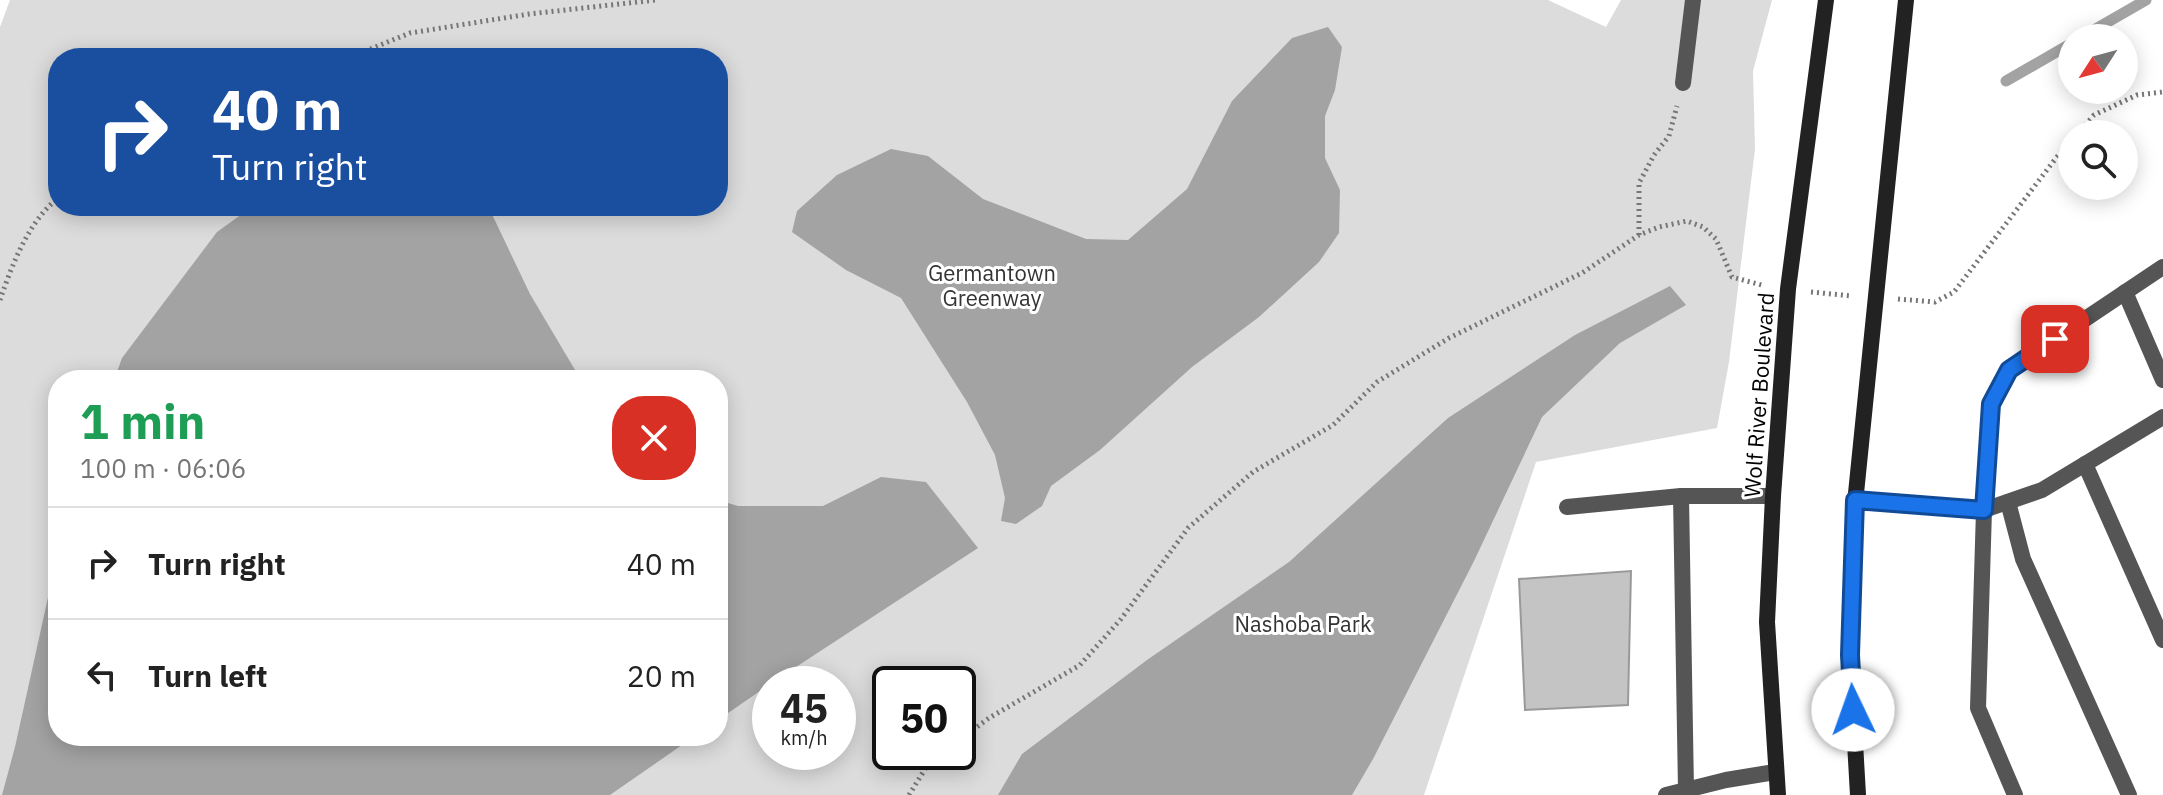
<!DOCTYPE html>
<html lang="en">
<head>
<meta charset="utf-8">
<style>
  body { margin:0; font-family:"IBM Plex Sans",sans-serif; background:#f6f6f6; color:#222; height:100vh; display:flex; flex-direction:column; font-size:30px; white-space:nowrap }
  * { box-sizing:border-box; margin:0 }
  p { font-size:26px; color:#767676 }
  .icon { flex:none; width:44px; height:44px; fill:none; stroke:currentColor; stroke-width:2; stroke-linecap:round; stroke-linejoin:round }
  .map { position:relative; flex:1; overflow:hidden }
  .side { position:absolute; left:48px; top:370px; width:680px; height:376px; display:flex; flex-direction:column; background:#fff; border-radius:32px; box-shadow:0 4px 20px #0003 }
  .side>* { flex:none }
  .top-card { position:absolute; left:48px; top:48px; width:680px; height:168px; border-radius:32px; box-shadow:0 4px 20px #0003; background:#1a4fa0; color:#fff; overflow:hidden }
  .needle { width:52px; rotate:234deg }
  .controls { position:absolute; left:2058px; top:24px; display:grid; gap:16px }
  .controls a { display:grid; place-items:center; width:80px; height:80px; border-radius:50%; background:#fff; box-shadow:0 4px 20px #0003; font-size:40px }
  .speed { position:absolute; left:752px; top:666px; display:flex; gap:16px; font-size:40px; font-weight:700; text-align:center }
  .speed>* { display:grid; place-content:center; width:104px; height:104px; border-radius:50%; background:#fff; box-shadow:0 4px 20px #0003; line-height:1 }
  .speed small { font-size:20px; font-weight:400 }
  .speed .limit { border:4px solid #111; border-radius:12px; background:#fff; color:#111 }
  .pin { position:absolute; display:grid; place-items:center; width:68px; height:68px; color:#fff; margin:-34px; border-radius:16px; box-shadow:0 4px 12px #0006 }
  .me { position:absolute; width:88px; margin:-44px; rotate:357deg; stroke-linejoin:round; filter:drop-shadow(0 0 6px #0008) }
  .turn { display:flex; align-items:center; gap:28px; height:168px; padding:0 32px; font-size:36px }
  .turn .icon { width:104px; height:104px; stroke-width:2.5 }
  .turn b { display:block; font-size:56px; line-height:68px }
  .round { display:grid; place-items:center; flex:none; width:84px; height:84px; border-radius:32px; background:#f6f6f6 }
  .headline { display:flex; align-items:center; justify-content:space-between; height:136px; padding:0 32px }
  h1 { font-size:48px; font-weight:700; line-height:60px; color:#1e9e55 }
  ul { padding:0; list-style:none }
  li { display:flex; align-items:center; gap:24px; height:112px; padding:0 32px; border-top:2px solid #e0e0e0 }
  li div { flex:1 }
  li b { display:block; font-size:30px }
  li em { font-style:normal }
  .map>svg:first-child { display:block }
</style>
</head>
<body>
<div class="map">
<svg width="2163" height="795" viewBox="0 0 2163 795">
  <rect width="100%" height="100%" fill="#fff"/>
  <path fill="#dcdcdc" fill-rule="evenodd" d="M 10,0 L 1548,0 L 1606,27 L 1621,0 L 1772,0 L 1753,71 L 1755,149 L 1729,362 L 1717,428 L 1536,462 L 1424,795 L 0,795 L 0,27 ZM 58,58 L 718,58 L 718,206 L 58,206 ZM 58,380 L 718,380 L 718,736 L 58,736 ZM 770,684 L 838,684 L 838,752 L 770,752 ZM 890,684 L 958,684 L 958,752 L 890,752 Z"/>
  <g fill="#a3a3a3">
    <path d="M 1328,27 L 1342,47 L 1335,90 L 1325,116 L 1325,158 L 1340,190 L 1339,233 L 1319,262 L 1259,317 L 1192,367 L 1100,450 L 1051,486 L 1042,506 L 1016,524 L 1001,521 L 1005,498 L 995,455 L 967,402 L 901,298 L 846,270 L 792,232 L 797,211 L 837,175 L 891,149 L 928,156 L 983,199 L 1086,239 L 1128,240 L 1187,189 L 1232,101 L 1292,38 Z"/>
    <path d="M 253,206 L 488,206 L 530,294 L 581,380 L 114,380 L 122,358 L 217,232 Z"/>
    <path d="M 1670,286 L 1686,305 L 1620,343 L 1542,417 L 1474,561 L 1373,759 L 1352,795 L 998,795 L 1022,754 L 1147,660 L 1289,562 L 1448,418 L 1575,335 Z"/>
    <path d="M 881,477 L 926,482 L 978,548 L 770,684 L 718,720 L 718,500 L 738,506 L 823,506 Z"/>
    <path d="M 58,552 L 58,736 L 695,736 L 610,795 L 2,795 L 15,747 Z"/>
  </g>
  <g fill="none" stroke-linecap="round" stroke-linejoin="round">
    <g stroke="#a3a3a3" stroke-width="11">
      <path d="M 2080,38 L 2146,0"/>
      <path d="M 2006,81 L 2072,43"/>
    </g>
  </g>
  <path fill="#c4c4c4" stroke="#999" stroke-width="2" d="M 1631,571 L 1628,705 L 1525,710 L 1519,579 Z"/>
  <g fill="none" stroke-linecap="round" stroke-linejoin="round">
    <g stroke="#777" stroke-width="5" stroke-dasharray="2 4" stroke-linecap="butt">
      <path d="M 348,58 L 410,33 L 529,14 L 656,0"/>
      <path d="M 2077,134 L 2094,115 L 2137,95 L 2163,92"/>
      <path d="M 1639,235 L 1639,183 L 1654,155 L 1669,136 L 1677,106"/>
      <path d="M 1811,292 L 1852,296"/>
      <path d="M 1898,299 L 1935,302 L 1954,292 L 2056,158 L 2072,140"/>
      <path d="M 0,300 C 12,265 28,222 58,198"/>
      <path d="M 958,741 L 989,718 L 1080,665 L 1121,619 L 1188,528 L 1253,472 L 1333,425 L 1377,382 L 1449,338 L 1582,273 L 1639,235 L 1659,227 L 1687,221 L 1703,227 L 1716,239 L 1732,277 L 1765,286"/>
      <path d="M 909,795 L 930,761 L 942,752"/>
    </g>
    <g stroke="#555" stroke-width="16">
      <path d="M 1683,83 L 1693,0"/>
      <path d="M 2125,292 L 2163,380"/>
      <path d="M 2085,464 L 2163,640"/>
      <path d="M 1681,496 L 1686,790"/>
      <path d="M 1855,500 L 1984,510 L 2042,490 L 2163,417"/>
      <path d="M 2008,502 L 2023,559 L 2129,795"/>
      <path d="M 1567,507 L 1681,496 L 1773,496"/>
      <path d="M 1666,795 L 1726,780 L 1775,772"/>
      <path d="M 2015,795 L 1978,708 L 1984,510 L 1991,404 L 2009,370 L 2163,267"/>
    </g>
    <g stroke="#222" stroke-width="16">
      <path d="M 1778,795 L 1767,622 L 1773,496 L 1788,289 L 1826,0"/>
      <path d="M 1858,795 L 1850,655 L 1854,513 L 1906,0"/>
    </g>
  </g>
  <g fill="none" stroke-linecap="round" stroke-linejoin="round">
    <g stroke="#114b97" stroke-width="20">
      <path id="route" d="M 1853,710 L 1850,655 L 1855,500 L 1984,510 L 1991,404 L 2009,370 L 2055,339"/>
    </g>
    <use href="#route" stroke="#1a73e8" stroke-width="14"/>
  </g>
  <g text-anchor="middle" stroke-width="6" stroke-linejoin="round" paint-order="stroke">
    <g font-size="22" fill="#333" stroke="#fff">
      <text x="992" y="281">Germantown<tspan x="992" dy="25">Greenway</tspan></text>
      <text x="1303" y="632">Nashoba Park</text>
    </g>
    <g font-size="22" fill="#000" stroke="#fff">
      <text transform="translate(1759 395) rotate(-86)" y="8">Wolf River Boulevard</text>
    </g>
  </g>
</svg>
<div class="controls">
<a><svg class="needle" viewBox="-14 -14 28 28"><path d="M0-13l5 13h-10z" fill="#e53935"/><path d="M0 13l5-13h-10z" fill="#767676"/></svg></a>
<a><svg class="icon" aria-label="search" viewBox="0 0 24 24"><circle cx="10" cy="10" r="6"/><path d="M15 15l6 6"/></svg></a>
</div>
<div class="speed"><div>45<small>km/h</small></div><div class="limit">50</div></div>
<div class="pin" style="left:2055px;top:339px;background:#d93025"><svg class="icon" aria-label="arrive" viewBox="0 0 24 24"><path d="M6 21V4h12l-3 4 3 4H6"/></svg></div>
<svg class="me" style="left:1853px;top:710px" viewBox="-20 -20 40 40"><circle r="19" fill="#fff"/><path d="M0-13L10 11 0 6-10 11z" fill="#1a73e8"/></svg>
<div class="top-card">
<div class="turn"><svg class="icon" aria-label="right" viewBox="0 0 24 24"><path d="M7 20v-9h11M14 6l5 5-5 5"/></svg><div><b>40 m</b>Turn right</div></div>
</div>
<section class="side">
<div class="headline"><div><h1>1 min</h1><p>100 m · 06:06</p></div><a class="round" style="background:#d93025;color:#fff"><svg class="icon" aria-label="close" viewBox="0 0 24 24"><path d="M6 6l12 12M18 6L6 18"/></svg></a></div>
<ul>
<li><svg class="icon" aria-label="right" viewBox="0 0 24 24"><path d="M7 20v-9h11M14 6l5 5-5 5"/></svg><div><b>Turn right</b></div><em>40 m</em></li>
<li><svg class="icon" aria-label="left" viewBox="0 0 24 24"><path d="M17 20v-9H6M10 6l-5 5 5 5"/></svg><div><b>Turn left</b></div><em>20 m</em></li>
</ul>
</section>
</div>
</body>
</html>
